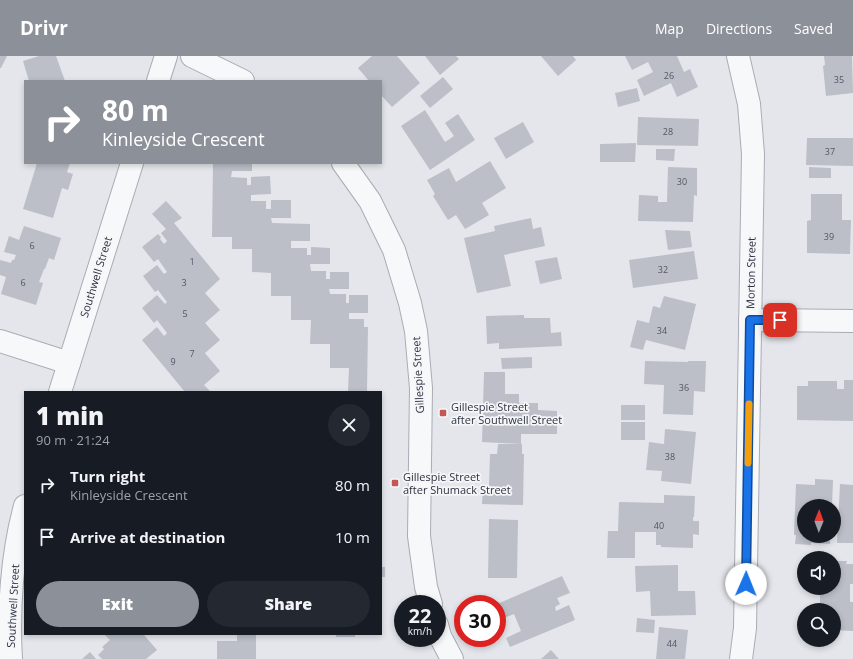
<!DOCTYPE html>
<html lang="en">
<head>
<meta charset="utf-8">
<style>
  body { margin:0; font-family:"Open Sans",sans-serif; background:#242831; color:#f1f3f6; height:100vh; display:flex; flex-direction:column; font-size:15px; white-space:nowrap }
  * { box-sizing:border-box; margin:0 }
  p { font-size:13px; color:#9ea1a6 }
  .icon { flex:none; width:22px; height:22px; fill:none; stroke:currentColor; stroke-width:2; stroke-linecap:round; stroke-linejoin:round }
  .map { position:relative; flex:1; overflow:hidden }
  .panel { position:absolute; left:24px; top:335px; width:358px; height:244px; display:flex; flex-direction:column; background:#171b24; border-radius:0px; box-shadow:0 2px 6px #0003 }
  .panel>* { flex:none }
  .guide { position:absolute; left:24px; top:24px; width:358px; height:84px; border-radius:0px; box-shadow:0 2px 6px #0003; background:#8c9099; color:#fff; overflow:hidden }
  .needle { width:26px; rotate:1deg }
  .fabs { position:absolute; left:797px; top:443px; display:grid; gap:8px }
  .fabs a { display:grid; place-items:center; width:44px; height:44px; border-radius:50%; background:#171b24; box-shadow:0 2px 6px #0003; font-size:20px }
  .speed { position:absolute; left:394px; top:539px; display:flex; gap:8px; font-size:20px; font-weight:700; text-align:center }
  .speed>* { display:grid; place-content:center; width:52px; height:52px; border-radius:50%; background:#171b24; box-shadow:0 2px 6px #0003; line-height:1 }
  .speed small { font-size:10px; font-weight:400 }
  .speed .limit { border:6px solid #d22; background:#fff; color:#111 }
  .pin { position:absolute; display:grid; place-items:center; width:34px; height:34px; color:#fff; margin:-17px; border-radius:8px; box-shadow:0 2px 6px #0006 }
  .me { position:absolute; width:44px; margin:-22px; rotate:1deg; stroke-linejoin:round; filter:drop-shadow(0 0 3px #0008) }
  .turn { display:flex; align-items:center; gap:14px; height:84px; padding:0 12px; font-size:18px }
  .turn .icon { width:52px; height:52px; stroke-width:2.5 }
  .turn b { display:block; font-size:28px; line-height:34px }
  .round { display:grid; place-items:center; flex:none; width:42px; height:42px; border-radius:21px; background:#242831 }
  .overview { display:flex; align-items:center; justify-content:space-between; height:68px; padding:0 12px }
  h1 { font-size:24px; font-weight:800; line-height:30px }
  .button { display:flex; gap:8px; margin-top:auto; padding:8px 12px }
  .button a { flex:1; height:46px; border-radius:24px; background:#8c9099; color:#fff; font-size:16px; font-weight:800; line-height:46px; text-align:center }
  .button a+a { background:#242831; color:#f1f3f6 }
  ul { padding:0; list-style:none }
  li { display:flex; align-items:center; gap:12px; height:52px; padding:0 12px }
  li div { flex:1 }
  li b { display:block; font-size:15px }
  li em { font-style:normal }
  header { display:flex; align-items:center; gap:24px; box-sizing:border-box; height:56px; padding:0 20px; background:#8c9099; color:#fff }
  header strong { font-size:19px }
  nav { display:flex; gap:22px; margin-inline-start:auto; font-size:14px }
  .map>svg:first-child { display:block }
</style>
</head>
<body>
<header>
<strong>Drivr</strong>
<nav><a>Map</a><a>Directions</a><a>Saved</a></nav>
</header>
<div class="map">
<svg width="853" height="603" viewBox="0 0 853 603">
  <rect width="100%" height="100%" fill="#e5e6eb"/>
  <g fill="#bcbfc8">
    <path d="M 0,0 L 7,0 L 1,12 L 0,12 Z"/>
    <path d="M 39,0 L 56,0 L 65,25 L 29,25 L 23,5 Z"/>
    <path d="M 372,0 L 397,0 L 420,27 L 392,51 L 381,39 L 381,25 L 369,25 L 358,12 Z"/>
    <path d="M 425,0 L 456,0 L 459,3 L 440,19 Z"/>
    <path d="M 541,0 L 573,0 L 576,4 L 558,20 Z"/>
    <path d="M 625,0 L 677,0 L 684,16 L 690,13 L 698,31 L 677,41 L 671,27 L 644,40 L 637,24 L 653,16 L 648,6 L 632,14 Z"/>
    <path d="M 824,0 L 852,0 L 853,37 L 826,40 L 823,10 L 825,9 Z"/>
    <path d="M 443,21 L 453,33 L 430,52 L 420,40 Z"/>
    <path d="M 637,32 L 640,45 L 618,51 L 615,37 Z"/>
    <path d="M 425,54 L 445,86 L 454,80 L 445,67 L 458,58 L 475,84 L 430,114 L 401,70 Z"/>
    <path d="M 638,61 L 699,63 L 698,90 L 637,89 Z"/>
    <path d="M 523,66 L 534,86 L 506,103 L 494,82 Z"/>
    <path d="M 807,82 L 853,82 L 853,110 L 806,109 Z"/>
    <path d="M 636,87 L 635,106 L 600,106 L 600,88 Z"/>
    <path d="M 656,93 L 675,93 L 674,105 L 656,104 Z"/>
    <path d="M 490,105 L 506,132 L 482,147 L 489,159 L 465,173 L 456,159 L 448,164 L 433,140 L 435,138 L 427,124 L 449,112 L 456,126 Z"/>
    <path d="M 37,107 L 70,107 L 67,116 L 73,118 L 68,134 L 62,132 L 53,162 L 23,153 Z"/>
    <path d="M 213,107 L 252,107 L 252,115 L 232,115 L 231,121 L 247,122 L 247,129 L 251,129 L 251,121 L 270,120 L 271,138 L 251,139 L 251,145 L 266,145 L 266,153 L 271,153 L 271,144 L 291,144 L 291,162 L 271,162 L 272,167 L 310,168 L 310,185 L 291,185 L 291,192 L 307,192 L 307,199 L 311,199 L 311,191 L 330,192 L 330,208 L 310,208 L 311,215 L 326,215 L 326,223 L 330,223 L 330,216 L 349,216 L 349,233 L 329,233 L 330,238 L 346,238 L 346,247 L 349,247 L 349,239 L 368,239 L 368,257 L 349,257 L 349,263 L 364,263 L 364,271 L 368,271 L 367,336 L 348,336 L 349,312 L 330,312 L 330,288 L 310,288 L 311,264 L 291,264 L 291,240 L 271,240 L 271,217 L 252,216 L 252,193 L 232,193 L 232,181 L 212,181 Z"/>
    <path d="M 668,111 L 697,112 L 697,140 L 694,139 L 693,166 L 638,165 L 639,139 L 658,140 L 658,146 L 667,146 Z"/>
    <path d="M 809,111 L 831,112 L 831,122 L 809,122 Z"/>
    <path d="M 811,138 L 842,138 L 842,164 L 851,164 L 850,198 L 807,197 L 807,165 L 811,164 Z"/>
    <path d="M 166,145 L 182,162 L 174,167 L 220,223 L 205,237 L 220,254 L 205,267 L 220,284 L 205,297 L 199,290 L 220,315 L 204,329 L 211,336 L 185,336 L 142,284 L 157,271 L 164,280 L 167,277 L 157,264 L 154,267 L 142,252 L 157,239 L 165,248 L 167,246 L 158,234 L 155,236 L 143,220 L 157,209 L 164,218 L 167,216 L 158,203 L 154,206 L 142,191 L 158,178 L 161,181 L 160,183 L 164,188 L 167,185 L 161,177 L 166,173 L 152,158 Z"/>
    <path d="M 531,162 L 533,173 L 541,171 L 545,190 L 504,199 L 511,230 L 477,237 L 464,182 L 495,175 L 494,170 Z"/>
    <path d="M 24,170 L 61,182 L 54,204 L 49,202 L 45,213 L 44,213 L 39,226 L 43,227 L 36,249 L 1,238 L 6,221 L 0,219 L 0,204 L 11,207 L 12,204 L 14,204 L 16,199 L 4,196 L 9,180 L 19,184 Z"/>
    <path d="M 665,174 L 690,175 L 692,191 L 668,194 Z"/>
    <path d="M 694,195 L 698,223 L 633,232 L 629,204 Z"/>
    <path d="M 557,201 L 562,223 L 540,228 L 535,205 Z"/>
    <path d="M 664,240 L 696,248 L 685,294 L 646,284 L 643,294 L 630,291 L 637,264 L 649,267 L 653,250 L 660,252 Z"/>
    <path d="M 524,259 L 524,262 L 550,262 L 551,277 L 561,276 L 562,290 L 499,293 L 499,287 L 487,288 L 486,260 Z"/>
    <path d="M 532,301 L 532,312 L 502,313 L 501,302 Z"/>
    <path d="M 645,305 L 688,306 L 688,305 L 706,305 L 705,336 L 694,335 L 693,359 L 663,358 L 664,329 L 644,328 Z"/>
    <path d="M 484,316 L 505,316 L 505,338 L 519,338 L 519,347 L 538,347 L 538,354 L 557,355 L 557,378 L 521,378 L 521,388 L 482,386 Z"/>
    <path d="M 844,324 L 853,324 L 853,365 L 797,364 L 797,330 L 808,330 L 808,325 L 837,325 L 837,333 L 844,333 Z"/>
    <rect x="621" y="349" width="24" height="15"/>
    <rect x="621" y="366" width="24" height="18"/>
    <path d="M 665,373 L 696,376 L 691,428 L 661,425 L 662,415 L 646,414 L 649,386 L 664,388 Z"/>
    <path d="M 498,388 L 522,388 L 522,398 L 524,398 L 523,449 L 482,448 L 483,430 L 489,430 L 490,398 L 497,398 Z"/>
    <path d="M 815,423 L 833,424 L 832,450 L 804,450 L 804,480 L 830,480 L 830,488 L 811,487 L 811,489 L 795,488 L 796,479 L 794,479 L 796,428 L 815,429 Z"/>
    <path d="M 840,428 L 853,429 L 853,487 L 837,487 Z"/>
    <path d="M 664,439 L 695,440 L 694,461 L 693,461 L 693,465 L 699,465 L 699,479 L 693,478 L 693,492 L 661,491 L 661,489 L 656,489 L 656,476 L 635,476 L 635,502 L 607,502 L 608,475 L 618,475 L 619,446 L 664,447 Z"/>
    <path d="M 489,463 L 518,464 L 517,522 L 488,522 Z"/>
    <path d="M 834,505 L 847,505 L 846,508 L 853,508 L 853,528 L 850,528 L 850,546 L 853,546 L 853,575 L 834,574 L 834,554 L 820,554 L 820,532 L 834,532 Z"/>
    <path d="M 678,509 L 678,535 L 695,535 L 696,559 L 651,560 L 650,535 L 636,536 L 635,510 Z"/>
    <rect x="381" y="511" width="4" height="10"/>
    <path d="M 562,520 L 570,537 L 557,542 L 560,548 L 555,551 L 556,555 L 569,549 L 575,564 L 510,591 L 506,582 L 521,575 L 514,558 L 499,564 L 497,559 L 497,548 Z"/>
    <path d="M 637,562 L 655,564 L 654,577 L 636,576 Z"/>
    <path d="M 659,571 L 688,574 L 685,603 L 656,603 Z"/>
    <path d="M 104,578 L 145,578 L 144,579 L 157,594 L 146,603 L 102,603 L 98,599 L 104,593 L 102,591 L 110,584 Z"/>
    <path d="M 237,578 L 256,578 L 256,603 L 217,603 L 217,585 L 237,585 Z"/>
    <rect x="336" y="578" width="19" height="3"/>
    <path d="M 551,594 L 559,603 L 541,603 Z"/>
    <path d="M 90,596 L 96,603 L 82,603 Z"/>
  </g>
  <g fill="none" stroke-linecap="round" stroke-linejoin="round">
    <g stroke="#aaacb5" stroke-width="24">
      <g id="minor">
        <path d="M 192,0 L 243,25"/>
        <path d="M 738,0 L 749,48 L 753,98 L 745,572 L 741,603"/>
        <path d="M 158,25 L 166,0"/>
        <path d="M 343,107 L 370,145 L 394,194 L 410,247 L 416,275 L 421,332 L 419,480 L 426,531 L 431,548"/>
        <path d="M 750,264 L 853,265"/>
        <path d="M 0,285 L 69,307"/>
        <path d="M 60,336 L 132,107"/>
        <path d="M 437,569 L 440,580 L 452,603"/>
        <path d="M 11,603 C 8,554 12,497 25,450"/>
      </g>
    </g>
    <use href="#minor" stroke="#f7f8fa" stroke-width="22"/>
  </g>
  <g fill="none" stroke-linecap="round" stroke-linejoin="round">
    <g stroke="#114b97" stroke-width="10">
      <path id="route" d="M 746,528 L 750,264 L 780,264"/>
    </g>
    <use href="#route" stroke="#1a73e8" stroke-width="7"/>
    <path stroke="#f59e0b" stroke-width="7" d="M 748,407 L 749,348"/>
  </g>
  <g fill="#c35857" stroke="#f4f6f8" stroke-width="1.5">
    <rect x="439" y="353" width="8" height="8" rx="2"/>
    <rect x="391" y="423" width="8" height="8" rx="2"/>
  </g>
  <g text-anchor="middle" stroke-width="3.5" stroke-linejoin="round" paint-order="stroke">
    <g font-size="9" fill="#525564">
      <text x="669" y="23">26</text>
      <text x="839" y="27">35</text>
      <text x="668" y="79">28</text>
      <text x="830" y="99">37</text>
      <text x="682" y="129">30</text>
      <text x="829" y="184">39</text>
      <text x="32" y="193">6</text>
      <text x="192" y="209">1</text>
      <text x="663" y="217">32</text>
      <text x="23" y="230">6</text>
      <text x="184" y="230">3</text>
      <text x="185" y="261">5</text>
      <text x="662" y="278">34</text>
      <text x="192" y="301">7</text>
      <text x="173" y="309">9</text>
      <text x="684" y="335">36</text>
      <text x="670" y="404">38</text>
      <text x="659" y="473">40</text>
      <text x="672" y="591">44</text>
    </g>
    <g font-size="11" fill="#2e3242" stroke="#f4f6f8">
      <text transform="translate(751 217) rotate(-89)" y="4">Morton Street</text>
      <text transform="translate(96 221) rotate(-73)" y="4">Southwell Street</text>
      <text transform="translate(418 319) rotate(-93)" y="4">Gillespie Street</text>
      <text transform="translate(13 550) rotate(-87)" y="4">Southwell Street</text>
    </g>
    <g font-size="11" fill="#2e3242" stroke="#f4f6f8" text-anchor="start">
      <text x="451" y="355">Gillespie Street<tspan x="451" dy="13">after Southwell Street</tspan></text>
      <text x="403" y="425">Gillespie Street<tspan x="403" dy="13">after Shumack Street</tspan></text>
    </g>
  </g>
</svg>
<div class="fabs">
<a><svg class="needle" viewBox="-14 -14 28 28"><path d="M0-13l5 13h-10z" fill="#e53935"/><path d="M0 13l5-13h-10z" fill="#9ea1a6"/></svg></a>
<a><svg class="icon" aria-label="sound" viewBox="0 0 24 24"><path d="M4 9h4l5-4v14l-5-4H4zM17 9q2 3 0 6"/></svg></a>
<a><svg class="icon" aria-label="search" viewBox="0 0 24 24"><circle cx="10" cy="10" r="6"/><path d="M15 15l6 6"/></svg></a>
</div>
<div class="speed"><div>22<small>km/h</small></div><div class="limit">30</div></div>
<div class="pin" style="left:780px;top:264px;background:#d93025"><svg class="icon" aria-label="arrive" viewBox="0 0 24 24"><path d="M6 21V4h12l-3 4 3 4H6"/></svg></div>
<svg class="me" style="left:746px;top:528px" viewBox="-20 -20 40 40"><circle r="19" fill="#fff"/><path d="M0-13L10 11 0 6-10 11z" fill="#1a73e8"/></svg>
<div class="guide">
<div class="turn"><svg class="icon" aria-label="right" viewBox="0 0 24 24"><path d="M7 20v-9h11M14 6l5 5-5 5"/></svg><div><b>80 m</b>Kinleyside Crescent</div></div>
</div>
<section class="panel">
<div class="overview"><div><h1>1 min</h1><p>90 m · 21:24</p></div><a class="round"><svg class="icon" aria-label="close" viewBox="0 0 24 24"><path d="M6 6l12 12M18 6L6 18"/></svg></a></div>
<ul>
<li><svg class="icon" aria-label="right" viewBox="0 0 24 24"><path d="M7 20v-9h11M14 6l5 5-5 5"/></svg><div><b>Turn right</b><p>Kinleyside Crescent</p></div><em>80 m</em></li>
<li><svg class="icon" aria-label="arrive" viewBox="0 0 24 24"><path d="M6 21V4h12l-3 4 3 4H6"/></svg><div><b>Arrive at destination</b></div><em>10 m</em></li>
</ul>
<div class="button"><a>Exit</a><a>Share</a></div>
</section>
</div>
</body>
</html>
